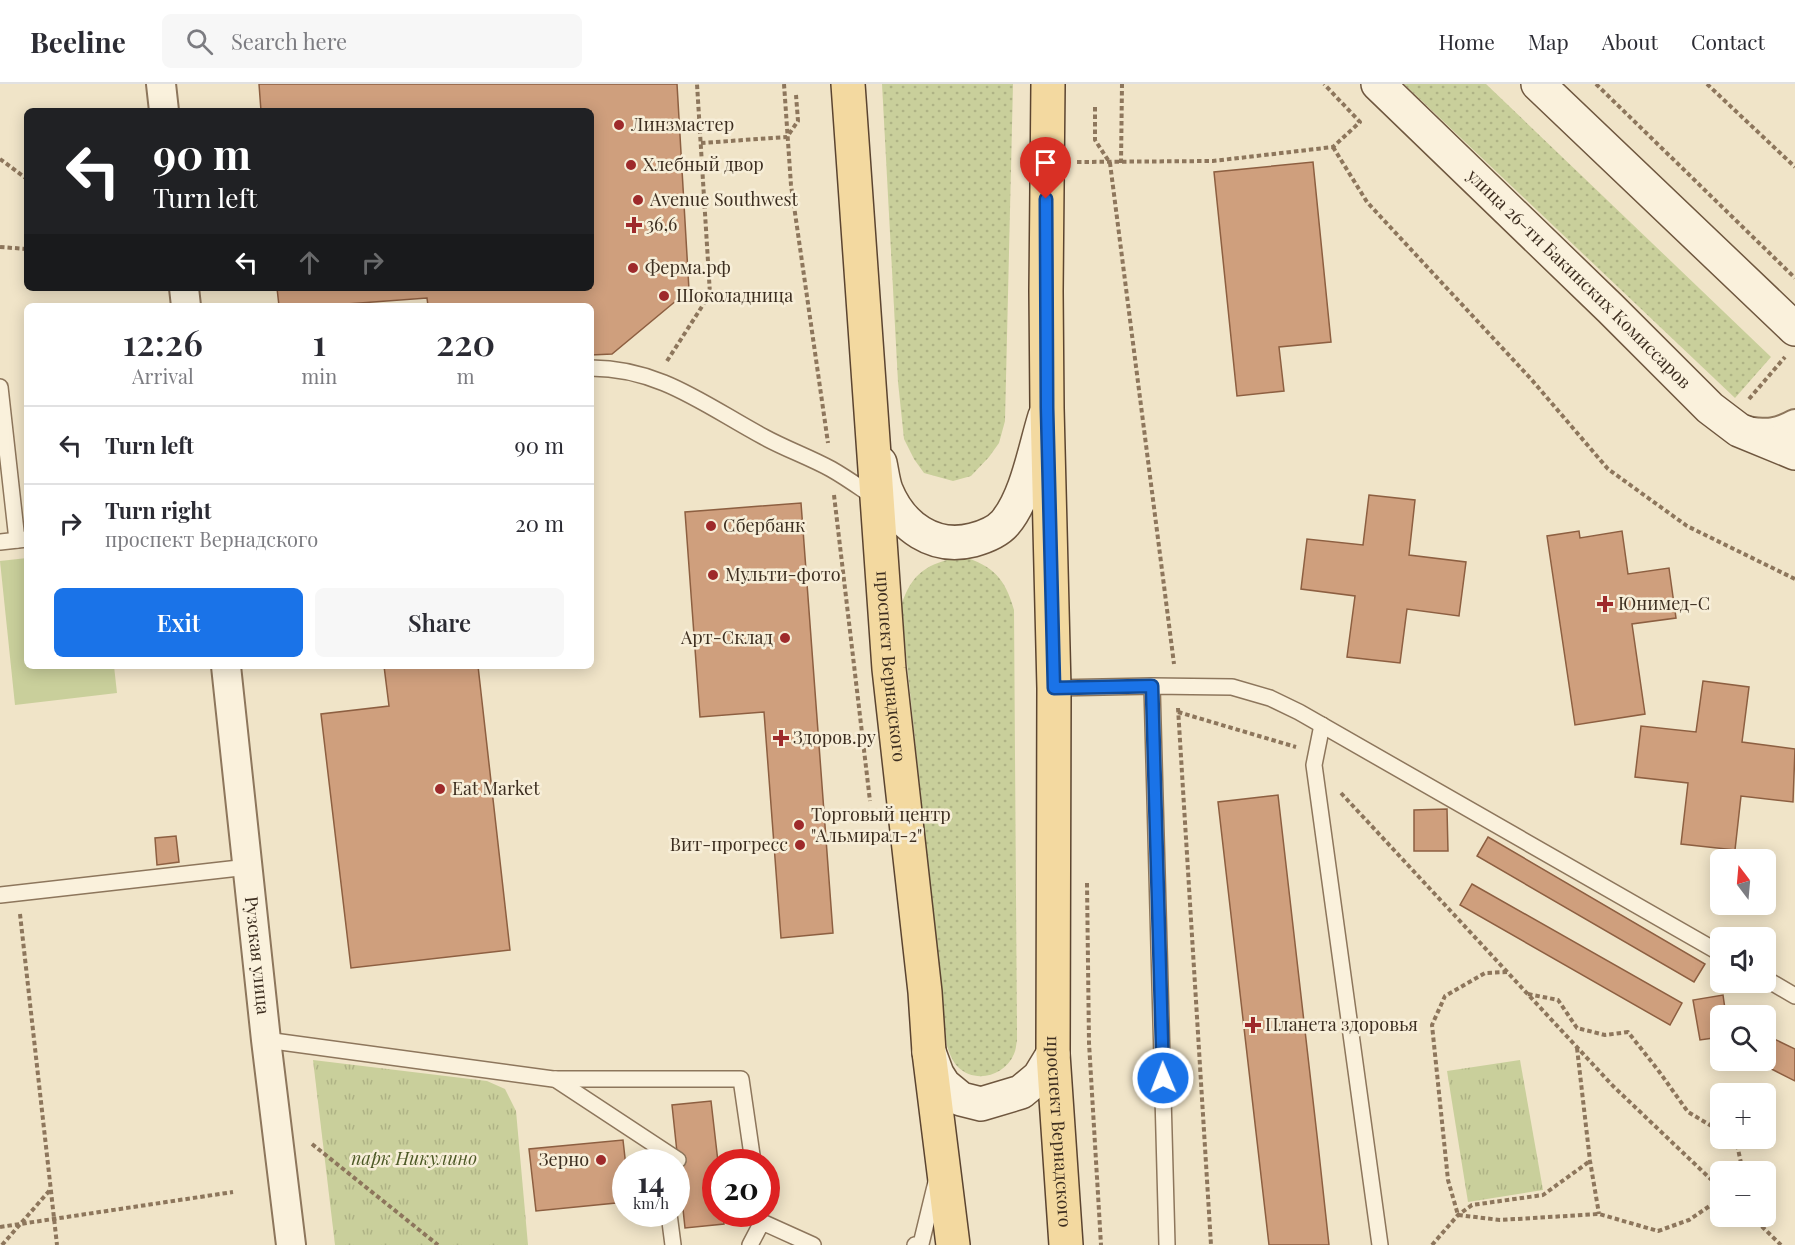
<!DOCTYPE html>
<html lang="en">
<head>
<meta charset="utf-8">
<style>
  body { margin:0; font-family:"Playfair Display",serif; background:#f7f7f7; color:#2b2b33; height:100vh; display:flex; flex-direction:column; font-size:22px; white-space:nowrap }
  * { box-sizing:border-box; margin:0 }
  p { font-size:20px; color:#7c7c81 }
  .icon { flex:none; width:33px; height:33px; fill:none; stroke:currentColor; stroke-width:2; stroke-linecap:round; stroke-linejoin:round }
  .map { position:relative; flex:1; overflow:hidden }
  .side { position:absolute; left:24px; top:219px; width:570px; height:366px; display:flex; flex-direction:column; background:#fff; border-radius:9px; box-shadow:0 3px 15px #0003 }
  .side>* { flex:none }
  .top-card { position:absolute; left:24px; top:24px; width:570px; height:183px; border-radius:9px; box-shadow:0 3px 15px #0003; background:#202124; color:#fff; overflow:hidden }
  .needle { width:39px; rotate:344deg }
  .tools { position:absolute; left:1710px; top:765px; display:grid; gap:12px }
  .tools a { display:grid; place-items:center; width:66px; height:66px; border-radius:9px; background:#fff; box-shadow:0 3px 15px #0003; font-size:30px }
  .speed { position:absolute; left:612px; top:1065px; display:flex; gap:12px; font-size:30px; font-weight:700; text-align:center }
  .speed>* { display:grid; place-content:center; width:78px; height:78px; border-radius:50%; background:#fff; box-shadow:0 3px 15px #0003; line-height:1 }
  .speed small { font-size:15px; font-weight:400 }
  .speed .limit { border:9px solid #d22; background:#fff; color:#111 }
  .pin { position:absolute; display:grid; place-items:center; width:51px; height:51px; color:#fff; margin:-62px -26px; border-radius:50% 50% 50% 0; rotate:-45deg; box-shadow:0 0 6px #0007 }
  .pin .icon { rotate:45deg }
  .me { position:absolute; width:66px; margin:-33px; rotate:359deg; stroke-linejoin:round; filter:drop-shadow(0 0 4px #0008) }
  .turn { display:flex; align-items:center; gap:21px; height:126px; padding:0 30px; font-size:27px }
  .turn .icon { width:78px; height:78px; stroke-width:2.5 }
  .turn b { display:block; font-size:42px; line-height:51px }
  .lanes { display:flex; align-items:center; height:57px; padding:0 30px; background:#0003; justify-content:center; gap:30px; direction:ltr }
  .lanes .off { opacity:.35 }
  .eta { display:flex; justify-content:space-evenly; align-items:center; height:102px; text-align:center }
  .eta b { font-size:36px; font-weight:600; line-height:42px }
  .cta { display:flex; gap:12px; margin-top:auto; padding:12px 30px }
  .cta a { flex:1; height:69px; border-radius:9px; background:#1a73e8; color:#fff; font-size:24px; font-weight:600; line-height:69px; text-align:center }
  .cta a+a { background:#f7f7f7; color:#2b2b33 }
  ul { padding:0; list-style:none }
  li { display:flex; align-items:center; gap:18px; height:78px; padding:0 30px; border-top:2px solid #e1e1e2 }
  li div { flex:1 }
  li b { display:block; font-size:22px }
  li em { font-style:normal }
  header { display:flex; align-items:center; gap:36px; box-sizing:border-box; height:84px; padding:0 30px; background:#fff; border-bottom:2px solid #e1e1e2 }
  header strong { font-size:28px }
  nav { display:flex; gap:33px; margin-inline-start:auto; font-size:21px }
  .search { width:420px; height:54px; background:#f7f7f7; display:flex; align-items:center; gap:15px; box-sizing:border-box; padding:0 21px; border-radius:9px; color:#7c7c81; font-size:22px }
  .map>svg:first-child { display:block }
</style>
</head>
<body>
<header>
<strong>Beeline</strong>
<div class="search"><svg class="icon" aria-label="search" viewBox="0 0 24 24"><circle cx="10" cy="10" r="6"/><path d="M15 15l6 6"/></svg>Search here</div>
<nav><a>Home</a><a>Map</a><a>About</a><a>Contact</a></nav>
</header>
<div class="map">
<svg width="1795" height="1161" viewBox="0 0 1795 1161">
  <defs>
    <pattern id="grass-dots" width="8" height="8" patternUnits="userSpaceOnUse" patternTransform="scale(1.5)"><rect width="8" height="8" fill="#c9cf9b"/><path d="M2 2h.1M6 6h.1" fill="none" stroke="#aeb285" stroke-width="1.8" stroke-linecap="round"/></pattern>
    <pattern id="park-tufts" width="24" height="20" patternUnits="userSpaceOnUse" patternTransform="scale(1.5)"><rect width="24" height="20" fill="#c9cf9b"/><path d="M3 7l-1-3M5 7V3M7 7l1-3M15 17l-1-3M17 17v-4M19 17l1-3" fill="none" stroke="#aeb285"/></pattern>
  </defs>
  <rect width="100%" height="100%" fill="#f0e4c8"/>
  <g fill="url(#grass-dots)">
    <path d="M 882,0 L 1013,0 L 1005,337 L 999,359 L 989,373 L 971,392 L 953,397 L 924,389 L 914,375 L 904,355 L 898,298 Z"/>
    <path d="M 1404,0 L 1486,0 L 1771,273 L 1735,314 Z"/>
    <path d="M 962,472 C 993,482 1005,494 1014,526 L 1017,956 C 1016,961 1016,966 1014,970 C 1005,992 975,1000 958,983 C 952,977 950,970 947,962 L 901,522 C 912,488 927,480 962,472 Z"/>
  </g>
  <g fill="url(#park-tufts)">
    <path d="M 313,976 L 487,997 L 505,1005 L 516,1027 L 528,1161 L 335,1161 Z"/>
    <path d="M 1520,976 L 1543,1106 L 1468,1118 L 1447,987 Z"/>
  </g>
  <path fill="#c9cf9b" d="M 27,474 L 27,582 L 114,582 L 117,609 L 15,621 L 0,477 Z"/>
  <g fill="#cf9f7d" stroke="#8d5f41" stroke-width="1.5">
    <path d="M 259,0 L 677,0 L 689,206 L 612,270 L 591,271 L 591,222 L 428,222 L 427,214 L 319,222 L 279,222 L 277,204 L 591,204 L 591,27 L 261,27 Z"/>
    <path d="M 1313,78 L 1331,258 L 1279,263 L 1284,307 L 1237,312 L 1214,88 Z"/>
    <path d="M 1369,411 L 1415,416 L 1409,471 L 1466,478 L 1459,532 L 1407,525 L 1400,579 L 1347,573 L 1355,512 L 1301,505 L 1307,455 L 1363,461 Z"/>
    <path d="M 801,419 L 833,849 L 781,854 L 764,628 L 700,633 L 685,428 Z"/>
    <path d="M 1579,447 L 1580,454 L 1622,447 L 1628,490 L 1669,484 L 1676,534 L 1632,540 L 1645,630 L 1575,641 L 1547,452 Z"/>
    <path d="M 384,582 L 478,582 L 510,866 L 351,884 L 321,630 L 389,622 Z"/>
    <path d="M 1703,597 L 1749,603 L 1742,658 L 1795,665 L 1793,718 L 1741,712 L 1735,766 L 1681,760 L 1688,699 L 1635,693 L 1641,642 L 1696,648 Z"/>
    <path d="M 1278,711 L 1318,1060 L 1329,1161 L 1269,1161 L 1218,718 Z"/>
    <path d="M 1447,725 L 1448,767 L 1414,767 L 1414,726 Z"/>
    <path d="M 176,752 L 179,778 L 157,781 L 155,754 Z"/>
    <path d="M 1488,753 L 1705,880 L 1694,898 L 1477,772 Z"/>
    <path d="M 1472,800 L 1682,919 L 1670,941 L 1460,821 Z"/>
    <path d="M 1723,911 L 1726,932 L 1720,932 L 1720,953 L 1700,956 L 1693,916 Z"/>
    <path d="M 1766,951 L 1795,965 L 1795,997 L 1754,976 L 1766,976 Z"/>
    <path d="M 711,1017 L 718,1078 L 716,1078 L 716,1130 L 723,1130 L 724,1140 L 685,1144 L 672,1021 Z"/>
    <path d="M 623,1056 L 626,1083 L 626,1118 L 536,1127 L 529,1065 Z"/>
  </g>
  <g fill="none" stroke-linecap="round" stroke-linejoin="round">
    <g stroke="#8d765c" stroke-width="18">
      <g id="service">
        <path d="M 591,284 C 660,284 706,322 764,353 C 786,365 809,373 831,385 C 847,394 862,405 877,415"/>
        <path d="M 0,303 L 17,456"/>
        <path d="M 0,458 L 27,455"/>
        <path d="M 1152,602 L 1167,1161"/>
        <path d="M 1054,604 L 1152,602 L 1232,603 L 1270,614 L 1299,628 L 1720,869"/>
        <path d="M 1322,641 L 1314,681 L 1380,1161"/>
        <path d="M 0,811 L 248,783"/>
        <path d="M 1766,895 L 1795,912"/>
        <path d="M 266,956 L 553,995 L 741,995 L 753,1078"/>
        <path d="M 555,995 L 678,1076"/>
        <path d="M 669,1130 L 673,1161"/>
        <path d="M 750,1161 L 762,1138 L 813,1161"/>
        <path d="M 915,1161 L 921,1160 L 936,1098"/>
      </g>
    </g>
    <g stroke="#8d765c" stroke-width="32">
      <g id="minor">
        <path d="M 161,0 L 164,27"/>
        <path d="M 184,204 L 186,222"/>
        <path d="M 1747,347 C 1767,350 1777,350 1795,340"/>
        <path id="s1" d="M 226,582 L 266,956 L 291,1161"/>
      </g>
    </g>
    <g stroke="#6f573f" stroke-width="36">
      <g id="secondary">
        <path id="s2" d="M 1378,0 L 1611,225 L 1710,324 L 1739,346 L 1795,369"/>
        <path d="M 1538,0 L 1795,245"/>
        <path d="M 880,379 C 882,388 883,398 886,406 C 901,443 934,466 973,456 C 984,453 998,447 1005,439 C 1027,413 1035,364 1045,332"/>
        <path d="M 929,968 L 937,990 L 944,1001 L 961,1015 L 981,1020 L 1021,1008 L 1039,993 L 1053,970"/>
      </g>
    </g>
    <g stroke="#5b4430" stroke-width="36">
      <g id="primary">
        <path id="s3" d="M 848,0 L 889,585 L 925,908 L 929,968 L 953,1161"/>
        <path id="s4" d="M 1048,0 L 1046,207 L 1047,324 L 1054,604 L 1053,970 L 1066,1161"/>
      </g>
    </g>
    <g stroke="#8d765c" stroke-width="4" stroke-dasharray="4.5 3" stroke-linecap="butt">
      <path d="M 784,0 L 791,101 L 828,359"/>
      <path d="M 1596,0 L 1795,194"/>
      <path d="M 1707,0 L 1795,83"/>
      <path d="M 1095,23 L 1095,56 L 1110,79 L 1174,580"/>
      <path d="M 701,59 L 787,53 L 798,37 L 796,11"/>
      <path d="M 1333,63 L 1367,118 L 1531,295 L 1608,385 L 1687,442 L 1795,495"/>
      <path d="M 0,75 L 27,95"/>
      <path d="M 1077,78 L 1213,77 L 1333,63 L 1360,38 L 1324,0"/>
      <path d="M 1121,79 L 1122,0"/>
      <path d="M 0,163 L 27,165"/>
      <path d="M 667,277 L 710,210 L 697,0"/>
      <path d="M 1749,315 L 1785,273"/>
      <path d="M 834,411 L 870,717"/>
      <path d="M 1178,624 L 1211,1161"/>
      <path d="M 1178,628 L 1296,663"/>
      <path d="M 1341,709 L 1613,1002 L 1720,1104"/>
      <path d="M 1087,799 L 1089,959 L 1101,1161"/>
      <path d="M 20,830 L 57,1161"/>
      <path d="M 1507,888 L 1485,889 L 1445,912 L 1432,941 L 1448,1096 L 1458,1131 L 1500,1136 L 1599,1130 L 1658,1147 L 1689,1136 L 1720,1115"/>
      <path d="M 1528,910 L 1558,916 L 1577,944 L 1605,951 L 1628,948 L 1658,986 L 1688,1028 L 1720,1047"/>
      <path d="M 1577,964 L 1590,1077 L 1599,1130"/>
      <path d="M 1734,1054 L 1736,1056 L 1743,1088"/>
      <path d="M 312,1060 L 438,1161"/>
      <path d="M 1751,1132 L 1781,1161"/>
      <path d="M 0,1143 L 233,1108"/>
      <path d="M 2,1161 L 50,1106"/>
      <path d="M 1432,1161 L 1458,1131 L 1472,1121 L 1543,1111 L 1590,1077"/>
    </g>
    <use href="#service" stroke="#faf1dc" stroke-width="15"/>
    <use href="#minor" stroke="#faf1dc" stroke-width="28"/>
    <use href="#secondary" stroke="#faf1dc" stroke-width="33"/>
    <use href="#primary" stroke="#f3d9a0" stroke-width="33"/>
  </g>
  <g fill="none" stroke-linecap="round" stroke-linejoin="round">
    <g stroke="#114b97" stroke-width="15">
      <path id="route" d="M 1046,115 L 1047,324 L 1054,604 L 1152,602 L 1163,994"/>
    </g>
    <use href="#route" stroke="#1a73e8" stroke-width="10"/>
  </g>
  <g fill="#9e2a2b" stroke="#f7eed8" stroke-width="2">
    <circle cx="619" cy="41" r="6"/>
    <circle cx="631" cy="81" r="6"/>
    <circle cx="638" cy="116" r="6"/>
    <path d="M631 132h6v6h6v6h-6v6h-6v-6h-6v-6h6z"/>
    <circle cx="633" cy="184" r="6"/>
    <circle cx="664" cy="212" r="6"/>
    <circle cx="711" cy="442" r="6"/>
    <circle cx="713" cy="491" r="6"/>
    <path d="M1602 511h6v6h6v6h-6v6h-6v-6h-6v-6h6z"/>
    <circle cx="785" cy="554" r="6"/>
    <path d="M778 645h6v6h6v6h-6v6h-6v-6h-6v-6h6z"/>
    <circle cx="440" cy="705" r="6"/>
    <circle cx="799" cy="741" r="6"/>
    <circle cx="800" cy="761" r="6"/>
    <path d="M1250 932h6v6h6v6h-6v6h-6v-6h-6v-6h6z"/>
    <circle cx="601" cy="1076" r="6"/>
  </g>
  <g text-anchor="middle" stroke-width="5" stroke-linejoin="round" paint-order="stroke">
    <g font-size="18" fill="#3d2e20" stroke="#f7eed8" text-anchor="start">
      <text x="631" y="47">Линзмастер</text>
      <text x="643" y="87">Хлебный двор</text>
      <text x="650" y="122">Avenue Southwest</text>
      <text x="646" y="147">36,6</text>
      <text x="645" y="190">Ферма.рф</text>
      <text x="676" y="218">Шоколадница</text>
      <text x="723" y="448">Сбербанк</text>
      <text x="725" y="497">Мульти-фото</text>
      <text x="1618" y="526">Юнимед-С</text>
      <text x="773" y="560" text-anchor="end">Арт-Склад</text>
      <text x="793" y="660">Здоров.ру</text>
      <text x="452" y="711">Eat Market</text>
      <text x="811" y="737">Торговый центр<tspan x="811" dy="21">"Альмирал-2"</tspan></text>
      <text x="788" y="767" text-anchor="end">Вит-прогресс</text>
      <text x="1265" y="947">Планета здоровья</text>
      <text x="589" y="1082" text-anchor="end">Зерно</text>
    </g>
    <g font-size="18" fill="#3d2e20" stroke="#f7eed8">
      <text dy="6" stroke="none"><textPath href="#s2" startOffset="280">улица 26-ти Бакинских Комиссаров</textPath></text>
      <text dy="6" stroke="none"><textPath href="#s3" startOffset="584">проспект Вернадского</textPath></text>
      <text dy="6" stroke="none"><textPath href="#s1" startOffset="291">Рузская улица</textPath></text>
      <text dy="6" stroke="none"><textPath href="#s4" startOffset="1048">проспект Вернадского</textPath></text>
    </g>
    <g font-size="18" font-style="italic" fill="#4d5a26" stroke="#f7eed8">
      <text x="414" y="1081">парк Никулино</text>
    </g>
  </g>
</svg>
<div class="tools">
<a><svg class="needle" viewBox="-14 -14 28 28"><path d="M0-13l5 13h-10z" fill="#e53935"/><path d="M0 13l5-13h-10z" fill="#7c7c81"/></svg></a>
<a><svg class="icon" aria-label="sound" viewBox="0 0 24 24"><path d="M4 9h4l5-4v14l-5-4H4zM17 9q2 3 0 6"/></svg></a>
<a><svg class="icon" aria-label="search" viewBox="0 0 24 24"><circle cx="10" cy="10" r="6"/><path d="M15 15l6 6"/></svg></a>
<a>+</a>
<a>−</a>
</div>
<div class="speed"><div>14<small>km/h</small></div><div class="limit">20</div></div>
<div class="pin" style="left:1046px;top:115px;background:#d93025"><svg class="icon" aria-label="arrive" viewBox="0 0 24 24"><path d="M6 21V4h12l-3 4 3 4H6"/></svg></div>
<svg class="me" style="left:1163px;top:994px" viewBox="-20 -20 40 40"><circle r="17" fill="#1a73e8" stroke="#fff" stroke-width="3"/><path d="M0-11L8 9 0 5-8 9z" fill="#fff"/></svg>
<div class="top-card">
<div class="turn"><svg class="icon" aria-label="left" viewBox="0 0 24 24"><path d="M17 20v-9H6M10 6l-5 5 5 5"/></svg><div><b>90 m</b>Turn left</div></div>
<div class="lanes"><svg class="icon" aria-label="left" viewBox="0 0 24 24"><path d="M17 20v-9H6M10 6l-5 5 5 5"/></svg><svg class="icon off" aria-label="ahead" viewBox="0 0 24 24"><path d="M12 20V5M6 11l6-6 6 6"/></svg><svg class="icon off" aria-label="right" viewBox="0 0 24 24"><path d="M7 20v-9h11M14 6l5 5-5 5"/></svg></div>
</div>
<section class="side">
<div class="eta">
<div><b>12:26</b><p>Arrival</p></div>
<div><b>1</b><p>min</p></div>
<div><b>220</b><p>m</p></div>
</div>
<ul>
<li><svg class="icon" aria-label="left" viewBox="0 0 24 24"><path d="M17 20v-9H6M10 6l-5 5 5 5"/></svg><div><b>Turn left</b></div><em>90 m</em></li>
<li><svg class="icon" aria-label="right" viewBox="0 0 24 24"><path d="M7 20v-9h11M14 6l5 5-5 5"/></svg><div><b>Turn right</b><p>проспект Вернадского</p></div><em>20 m</em></li>
</ul>
<div class="cta"><a>Exit</a><a>Share</a></div>
</section>
</div>
</body>
</html>
